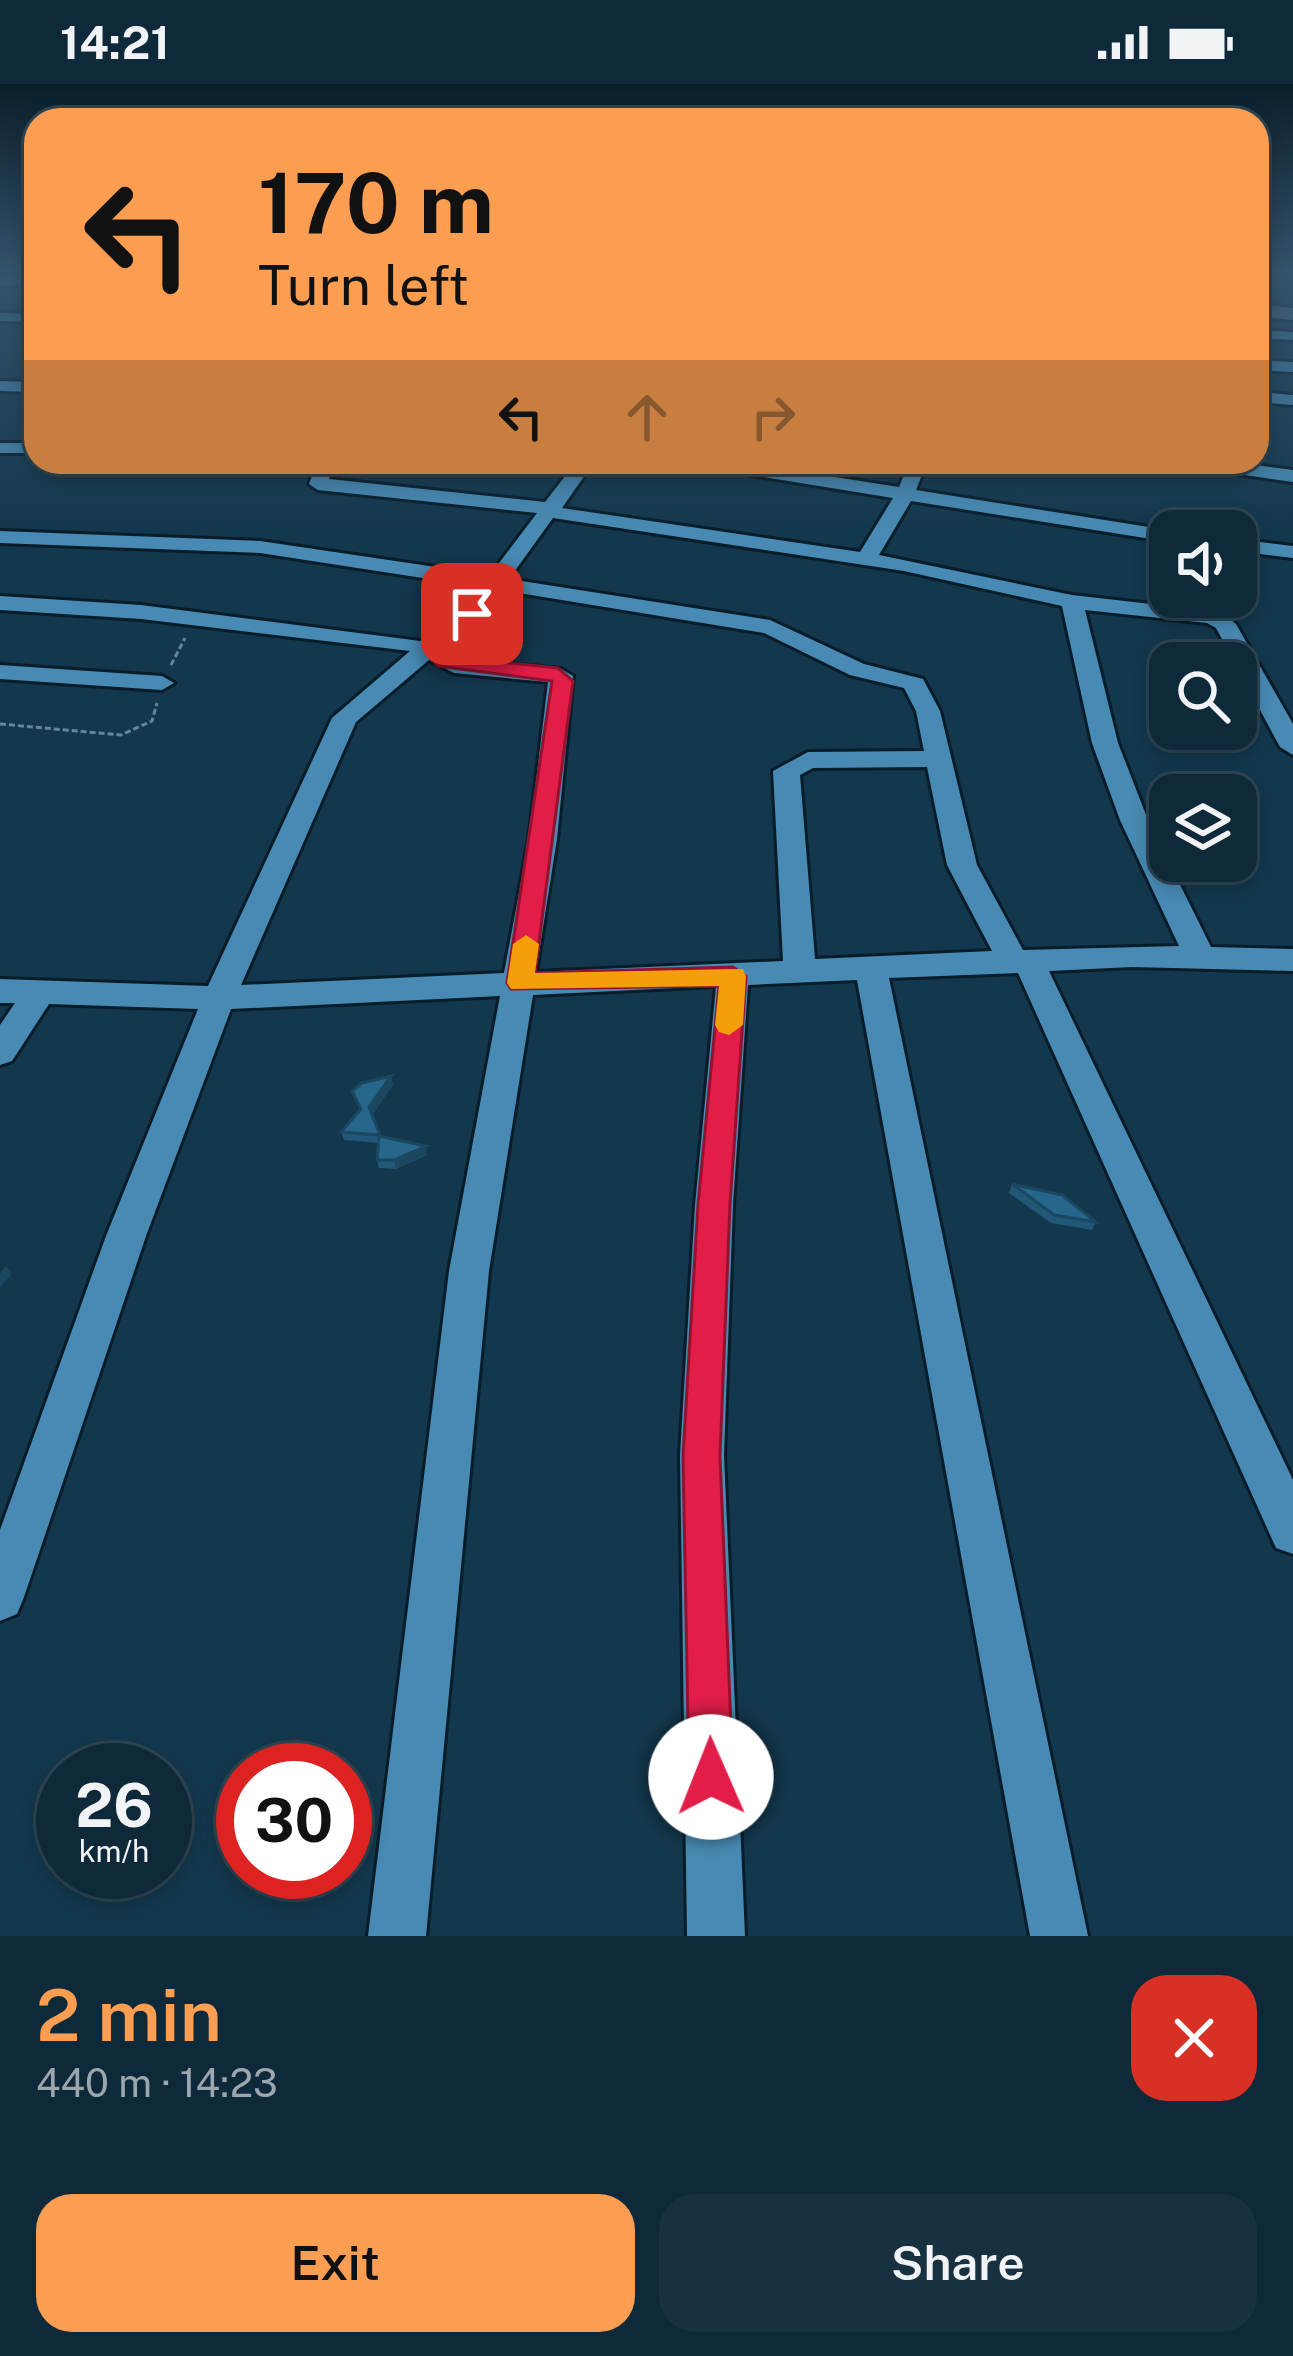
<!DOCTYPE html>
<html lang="en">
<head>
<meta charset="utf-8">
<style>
  body { margin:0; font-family:"Public Sans",sans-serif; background:#173141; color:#f1f3f6; height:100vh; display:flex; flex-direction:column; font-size:45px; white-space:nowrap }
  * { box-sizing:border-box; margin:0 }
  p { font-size:39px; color:#9ba6ae }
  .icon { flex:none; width:66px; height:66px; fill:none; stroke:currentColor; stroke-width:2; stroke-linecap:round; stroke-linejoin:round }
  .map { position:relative; height:1852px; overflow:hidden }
  .drawer { display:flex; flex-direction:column; background:#0e2939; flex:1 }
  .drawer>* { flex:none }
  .hud { position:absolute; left:24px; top:24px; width:1245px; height:366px; border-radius:36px; box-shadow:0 6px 18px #0003,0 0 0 3px #2e4553; background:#fb9e51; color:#111; overflow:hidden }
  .controls { position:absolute; left:1149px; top:426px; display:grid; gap:24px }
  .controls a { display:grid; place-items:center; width:108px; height:108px; border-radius:24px; background:#0e2939; box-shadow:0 6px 18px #0003,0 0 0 3px #2e4553; font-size:60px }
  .speed { position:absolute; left:36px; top:1659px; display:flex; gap:24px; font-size:60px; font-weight:700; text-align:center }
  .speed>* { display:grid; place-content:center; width:156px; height:156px; border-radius:50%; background:#0e2939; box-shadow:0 6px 18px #0003,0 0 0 3px #2e4553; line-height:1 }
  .speed small { font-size:30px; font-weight:400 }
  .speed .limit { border:18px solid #d22; background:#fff; color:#111 }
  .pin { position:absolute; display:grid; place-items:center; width:102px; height:102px; color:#fff; margin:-51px; border-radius:24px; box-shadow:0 6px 18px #0006 }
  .me { position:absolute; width:132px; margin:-66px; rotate:359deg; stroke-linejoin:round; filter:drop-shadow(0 0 9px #0008) }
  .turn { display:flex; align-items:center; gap:42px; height:252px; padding:0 36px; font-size:54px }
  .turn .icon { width:156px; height:156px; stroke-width:2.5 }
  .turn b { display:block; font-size:84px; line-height:102px }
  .lanes { display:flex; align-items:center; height:114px; padding:0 36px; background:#0003; justify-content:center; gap:60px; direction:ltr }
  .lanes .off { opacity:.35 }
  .round { display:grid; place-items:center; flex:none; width:126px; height:126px; border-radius:36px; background:#173141 }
  .overview { display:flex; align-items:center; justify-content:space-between; height:204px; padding:0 36px }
  h1 { font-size:72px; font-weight:600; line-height:90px; color:#fb9e51 }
  .cta { display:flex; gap:24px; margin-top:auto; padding:24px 36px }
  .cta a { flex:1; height:138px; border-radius:36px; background:#fb9e51; color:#111; font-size:48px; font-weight:600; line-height:138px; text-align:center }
  .cta a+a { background:#173141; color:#f1f3f6 }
  .status { display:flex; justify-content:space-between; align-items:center; height:84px; padding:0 60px; background:#0e2939; direction:ltr }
  .status svg { height:33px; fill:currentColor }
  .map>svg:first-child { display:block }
</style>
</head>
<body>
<div class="status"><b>14:21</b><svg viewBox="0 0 49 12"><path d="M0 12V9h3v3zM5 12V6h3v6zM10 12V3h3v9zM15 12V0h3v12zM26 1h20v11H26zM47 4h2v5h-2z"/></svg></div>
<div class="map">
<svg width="1293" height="1852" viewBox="0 0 1293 1852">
  <rect width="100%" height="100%" fill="#13374c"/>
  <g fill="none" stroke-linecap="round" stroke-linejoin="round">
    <g stroke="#081d2a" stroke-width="6">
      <g id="street">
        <rect x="0" y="193" width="36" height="8"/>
        <path d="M 0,229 L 36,230 L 36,238 L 0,237 Z"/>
        <path d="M 1257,246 L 1293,248 L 1293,256 L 1257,254 Z"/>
        <path d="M 1257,276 L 1293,278 L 1293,288 L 1257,286 Z"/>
        <path d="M 0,297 L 36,298 L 36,308 L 0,307 Z"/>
        <path d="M 1257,308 L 1293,311 L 1293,321 L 1257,318 Z"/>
        <rect x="0" y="359" width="36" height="10"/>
        <path d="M 317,378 L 335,378 L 329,395 L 545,418 L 576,378 L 594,378 L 562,424 L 860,468 L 893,414 L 703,383 L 694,378 L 738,378 L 899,403 L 909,378 L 927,378 L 916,406 L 1174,447 L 1170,447 L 1170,458 L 911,417 L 879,471 L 1072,511 L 1221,528 L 1236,540 L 1293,640 L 1293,671 L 1280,663 L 1216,544 L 1207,539 L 1085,526 L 1118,659 L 1148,736 L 1211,863 L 1293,865 L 1293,887 L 1132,883 L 1049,887 L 1293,1396 L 1293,1470 L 1276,1464 L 1018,889 L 889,894 L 1088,1852 L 1030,1852 L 857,896 L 748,901 L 733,1121 L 724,1371 L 745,1852 L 687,1852 L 680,1371 L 695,1121 L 716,902 L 533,911 L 489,1187 L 426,1852 L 368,1852 L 449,1187 L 500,912 L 231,925 L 146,1152 L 24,1513 L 17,1530 L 0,1537 L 0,1446 L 106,1152 L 198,925 L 49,920 L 12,977 L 0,981 L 0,941 L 15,919 L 0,919 L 0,895 L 208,902 L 332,634 L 410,567 L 141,535 L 0,526 L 0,512 L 141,521 L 436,559 L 481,503 L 260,469 L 0,459 L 0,447 L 260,457 L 490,491 L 537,429 L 318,406 L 309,400 ZM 553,434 L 904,487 L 1062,522 L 1092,659 L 1120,736 L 1179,862 L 1023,866 L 977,781 L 940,627 L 923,595 L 864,580 L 770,536 L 509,495 ZM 501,506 L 764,549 L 850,591 L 904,604 L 916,627 L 924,667 L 808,668 L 773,687 L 783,877 L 536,888 L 557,755 L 573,592 L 561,585 L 460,575 L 452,570 ZM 429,576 L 454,589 L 548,598 L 529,755 L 504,889 L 241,901 L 356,638 ZM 927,683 L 947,781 L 992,867 L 815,875 L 800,691 L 813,684 Z"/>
        <path d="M 1181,378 L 1231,378 L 1293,386 L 1293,398 L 1190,383 Z"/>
        <path d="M 1236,455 L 1293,462 L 1293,474 L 1236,467 Z"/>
        <path d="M 0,581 L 162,592 L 174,599 L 162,606 L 0,595 Z"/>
      </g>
    </g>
    <g stroke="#081d2a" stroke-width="6">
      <path id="secondary" d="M 1257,220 L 1293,224 L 1293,236 L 1257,232 Z"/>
    </g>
    <g stroke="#64869b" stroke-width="3" stroke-dasharray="6 3" stroke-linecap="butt">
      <path d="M 171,581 L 185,554"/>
      <path d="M 0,640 L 121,651 L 152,637 L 157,619"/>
    </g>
    <use href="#street" fill="#488ab3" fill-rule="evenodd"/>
    <use href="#secondary" fill="#698594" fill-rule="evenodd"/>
  </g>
  <g fill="#215877">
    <path d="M 391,992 L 393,1001 L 372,1031 L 381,1053 L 427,1071 L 396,1085 L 379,1084 L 377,1076 L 378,1059 L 344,1056 L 341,1048 L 360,1027 L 352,1007 Z"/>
    <path d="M 1012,1100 L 1096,1138 L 1092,1146 L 1051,1139 L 1009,1109 Z"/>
  </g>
  <g fill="#1b4761">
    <path d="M 391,992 L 393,1001 L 371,1032 L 369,1023 Z"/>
    <path d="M 426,1062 L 427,1071 L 396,1085 L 394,1076 Z"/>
    <path d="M 6,1182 L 12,1190 L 0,1203 L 0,1189 Z"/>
  </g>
  <g fill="#26668a" stroke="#1b4761" stroke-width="3">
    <path d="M 391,992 L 369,1023 L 380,1051 L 341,1048 L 361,1025 L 352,1007 L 362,999 Z"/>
    <path d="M 379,1052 L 426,1062 L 394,1076 L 377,1076 Z"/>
    <path d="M 1012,1100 L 1062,1111 L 1096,1138 L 1054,1131 Z"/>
  </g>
  <linearGradient id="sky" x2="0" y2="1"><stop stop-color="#0a1e2a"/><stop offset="0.42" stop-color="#33536c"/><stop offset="1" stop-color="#33536c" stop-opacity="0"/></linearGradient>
  <rect width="1293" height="448" fill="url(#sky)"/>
  <path fill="#e11d48" stroke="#92132f" stroke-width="3" d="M 472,525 L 481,530 L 447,570 L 451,573 L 558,584 L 573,597 L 535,889 L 733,883 L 746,892 L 730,1120 L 720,1372 L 733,1693 L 726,1708 L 711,1715 L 695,1708 L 689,1693 L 683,1372 L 698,1120 L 719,902 L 511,905 L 507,899 L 552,597 L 438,582 L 427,570 Z"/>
  <path fill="#f59e0b" d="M 526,851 L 539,860 L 535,889 L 743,885 L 746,892 L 743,941 L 729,951 L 719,948 L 715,941 L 719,902 L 511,905 L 507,899 L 513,860 Z"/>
</svg>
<div class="controls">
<a><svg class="icon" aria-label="sound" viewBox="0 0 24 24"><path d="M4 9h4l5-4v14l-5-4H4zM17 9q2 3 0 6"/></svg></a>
<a><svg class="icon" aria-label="search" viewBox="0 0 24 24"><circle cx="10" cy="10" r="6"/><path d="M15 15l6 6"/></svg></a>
<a><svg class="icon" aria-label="layers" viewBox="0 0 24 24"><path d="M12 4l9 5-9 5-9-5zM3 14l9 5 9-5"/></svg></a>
</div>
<div class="speed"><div>26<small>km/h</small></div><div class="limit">30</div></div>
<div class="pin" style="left:472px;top:530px;background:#d93025"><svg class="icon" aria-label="arrive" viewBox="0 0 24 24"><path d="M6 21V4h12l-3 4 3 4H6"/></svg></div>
<svg class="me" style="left:711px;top:1693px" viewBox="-20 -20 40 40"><circle r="19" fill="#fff"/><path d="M0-13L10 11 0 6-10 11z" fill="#e11d48"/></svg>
<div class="hud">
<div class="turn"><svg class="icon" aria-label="left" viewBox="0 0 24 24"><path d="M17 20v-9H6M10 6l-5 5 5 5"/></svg><div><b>170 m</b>Turn left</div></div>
<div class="lanes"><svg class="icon" aria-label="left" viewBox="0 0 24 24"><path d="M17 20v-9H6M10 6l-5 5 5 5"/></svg><svg class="icon off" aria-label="ahead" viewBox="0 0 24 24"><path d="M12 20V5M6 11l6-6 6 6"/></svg><svg class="icon off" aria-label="right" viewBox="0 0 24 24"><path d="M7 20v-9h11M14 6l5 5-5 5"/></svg></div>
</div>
</div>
<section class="drawer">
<div class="overview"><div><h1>2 min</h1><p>440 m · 14:23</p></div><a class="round" style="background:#d93025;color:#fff"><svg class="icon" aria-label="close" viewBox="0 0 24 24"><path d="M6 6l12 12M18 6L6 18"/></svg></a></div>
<div class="cta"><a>Exit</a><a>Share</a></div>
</section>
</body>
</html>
